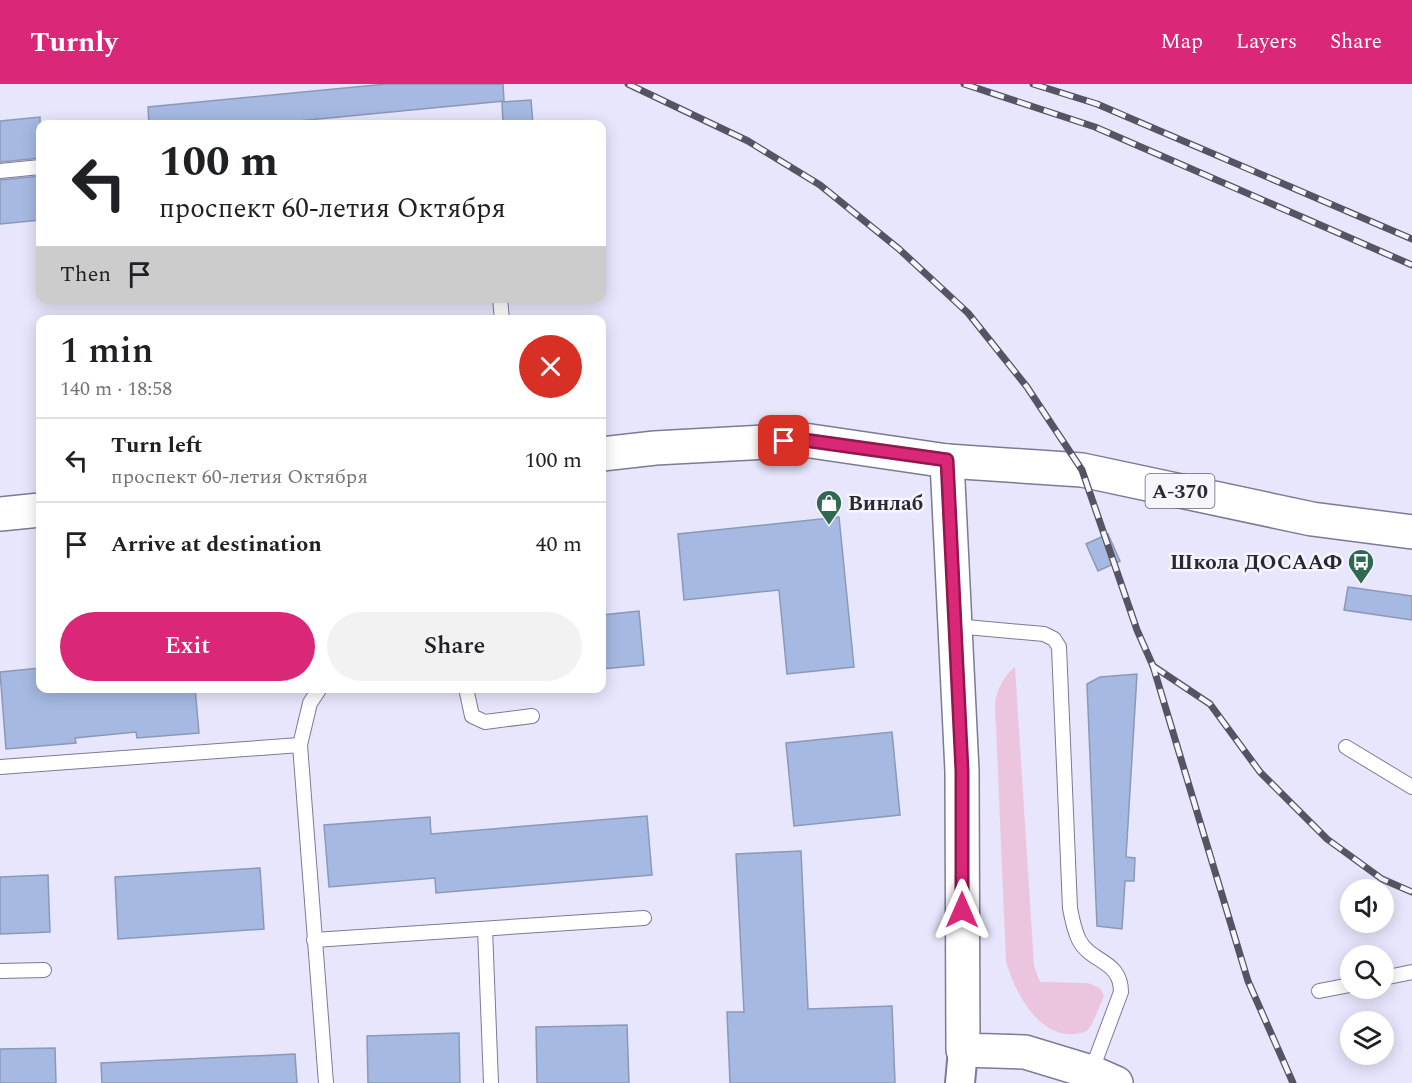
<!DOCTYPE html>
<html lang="en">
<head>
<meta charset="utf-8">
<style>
  body { margin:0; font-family:Spectral,serif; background:#f2f2f2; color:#202124; height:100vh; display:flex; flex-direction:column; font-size:22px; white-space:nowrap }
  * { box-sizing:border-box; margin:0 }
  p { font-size:20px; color:#757577 }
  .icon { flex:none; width:33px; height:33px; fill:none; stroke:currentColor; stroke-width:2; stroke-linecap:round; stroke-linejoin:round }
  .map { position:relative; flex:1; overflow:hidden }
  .panel { position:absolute; left:36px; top:231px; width:570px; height:378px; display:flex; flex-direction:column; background:#fff; border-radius:12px; box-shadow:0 3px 15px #0003 }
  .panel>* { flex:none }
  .hud { position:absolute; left:36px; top:36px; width:570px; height:183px; border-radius:12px; box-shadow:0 3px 15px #0003; background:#fff; color:#202124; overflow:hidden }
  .buttons { position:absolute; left:1340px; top:795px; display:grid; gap:12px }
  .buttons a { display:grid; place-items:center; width:54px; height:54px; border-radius:50%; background:#fff; box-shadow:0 3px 15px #0003; font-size:30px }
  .pin { position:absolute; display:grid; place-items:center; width:51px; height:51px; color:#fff; margin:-26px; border-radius:12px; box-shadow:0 3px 9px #0006 }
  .me { position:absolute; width:66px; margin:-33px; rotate:0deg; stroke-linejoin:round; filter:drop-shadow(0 0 4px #0008) }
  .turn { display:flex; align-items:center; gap:21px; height:126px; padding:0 24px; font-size:27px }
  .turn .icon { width:78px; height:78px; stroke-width:2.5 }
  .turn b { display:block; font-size:42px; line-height:51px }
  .then { display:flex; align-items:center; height:57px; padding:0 24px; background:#0003; gap:12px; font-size:22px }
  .round { display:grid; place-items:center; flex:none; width:63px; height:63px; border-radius:32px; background:#f2f2f2 }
  .summary { display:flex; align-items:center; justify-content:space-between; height:102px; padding:0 24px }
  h1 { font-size:36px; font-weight:600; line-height:45px }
  .button { display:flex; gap:12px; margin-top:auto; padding:12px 24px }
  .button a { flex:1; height:69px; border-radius:36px; background:#db2777; color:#fff; font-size:24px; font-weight:600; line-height:69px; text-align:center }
  .button a+a { background:#f2f2f2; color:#202124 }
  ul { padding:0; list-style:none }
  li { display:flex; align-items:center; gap:18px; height:84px; padding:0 24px; border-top:2px solid #e0e0e0 }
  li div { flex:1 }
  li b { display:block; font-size:22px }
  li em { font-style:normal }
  header { display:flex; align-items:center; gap:36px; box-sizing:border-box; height:84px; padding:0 30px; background:#db2777; color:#fff }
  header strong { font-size:28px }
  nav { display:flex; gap:33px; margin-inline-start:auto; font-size:21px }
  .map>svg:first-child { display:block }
</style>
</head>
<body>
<header>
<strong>Turnly</strong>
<nav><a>Map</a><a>Layers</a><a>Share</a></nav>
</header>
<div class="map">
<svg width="1412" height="999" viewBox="0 0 1412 999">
  <rect width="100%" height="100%" fill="#e8e6fc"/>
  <path fill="#ebc5de" d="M 1015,583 L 1034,882 L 1040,898 L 1088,899 L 1100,904 L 1104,912 L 1092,940 L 1087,947 C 1044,964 1015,911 1006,877 L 995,620 C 997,605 1003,593 1015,583 Z"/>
  <g fill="#a5b9e2" stroke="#8a99b8" stroke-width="1.5">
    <path d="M 386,0 L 503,0 L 504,17 L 267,40 L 149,40 L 148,23 Z"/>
    <path d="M 531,16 L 533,40 L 503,40 L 502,18 Z"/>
    <path d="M 40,33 L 40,74 L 0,78 L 0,37 Z"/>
    <path d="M 40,92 L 40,136 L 0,140 L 0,96 Z"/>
    <path d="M 839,433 L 854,583 L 787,590 L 779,506 L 684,516 L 678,450 Z"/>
    <path d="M 1108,450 L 1120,477 L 1098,487 L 1086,460 Z"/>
    <path d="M 1348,503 L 1412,512 L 1412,536 L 1344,526 Z"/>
    <path d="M 639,527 L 644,581 L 602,585 L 602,531 Z"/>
    <path d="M 40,584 L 40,604 L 195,604 L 199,649 L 137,654 L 136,648 L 75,654 L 76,659 L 6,665 L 0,588 Z"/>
    <path d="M 1137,590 L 1126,773 L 1135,774 L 1134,797 L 1125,797 L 1122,845 L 1097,842 L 1087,600 L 1100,593 Z"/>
    <path d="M 892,648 L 900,731 L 794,742 L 786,659 Z"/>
    <path d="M 647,732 L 652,791 L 436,809 L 435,794 L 329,803 L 324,741 L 430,733 L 431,750 Z"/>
    <path d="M 801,767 L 808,925 L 892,922 L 895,999 L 730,999 L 727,928 L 744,928 L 736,770 Z"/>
    <path d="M 260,784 L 264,845 L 118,855 L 115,793 Z"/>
    <path d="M 48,791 L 50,848 L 0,850 L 0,793 Z"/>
    <path d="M 627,941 L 629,999 L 537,999 L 536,943 Z"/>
    <path d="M 459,949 L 460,999 L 368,999 L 367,952 Z"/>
    <path d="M 55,964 L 56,999 L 0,999 L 0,965 Z"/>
    <path d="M 295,970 L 297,999 L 102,999 L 101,979 Z"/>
  </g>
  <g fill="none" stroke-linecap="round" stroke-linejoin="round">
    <g stroke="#7c7999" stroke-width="16">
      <g id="lane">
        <path d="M 0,87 L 40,83"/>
        <path d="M 500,214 L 502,236"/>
        <path d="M 955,542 L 1044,550 L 1054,555 L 1059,563 L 1070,824 C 1072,835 1074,846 1079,856 C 1091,879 1121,876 1121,908 L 1091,988"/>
        <path d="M 466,604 L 472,632 L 485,638 L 532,632"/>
        <path d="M 300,661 L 310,619 L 320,604"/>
        <path d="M 1346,663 L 1412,703"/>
        <path d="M 0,683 L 300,661 L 326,999"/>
        <path d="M 485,845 L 491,999"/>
        <path d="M 314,856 L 644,834"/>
        <path d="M 0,887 L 44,886"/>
        <path d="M 1383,894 L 1412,888"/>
        <path d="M 1319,907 L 1350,901"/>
      </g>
    </g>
    <g stroke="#7c7999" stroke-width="32">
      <path id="street" d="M 960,999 L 963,966"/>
    </g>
    <g stroke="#7c7999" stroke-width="36">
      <path id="secondary" d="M 947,377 L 962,687 L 963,966 L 1025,968 L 1091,988 L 1116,999"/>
    </g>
    <g stroke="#7c7999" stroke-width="36">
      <g id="highway">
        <path d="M 602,370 L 655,364 L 804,356 L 947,377 L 1082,386 L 1312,435 L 1412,448"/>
        <path d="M 0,430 L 40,426"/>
      </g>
    </g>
    <use href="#lane" stroke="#fff" stroke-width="14"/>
    <use href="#street" stroke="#fff" stroke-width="28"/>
    <use href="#secondary" stroke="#fff" stroke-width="33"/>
    <use href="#highway" stroke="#fff" stroke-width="33"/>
    <g stroke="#565464" stroke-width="7">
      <g id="rail">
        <path d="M 628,0 L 748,57 L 820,101 L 899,165 L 968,229 L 1027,303 L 1082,386 L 1137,546 L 1153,582 L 1248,897 L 1293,999"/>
        <path d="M 964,0 L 1095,43 L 1412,181"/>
        <path d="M 1033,0 L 1097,20 L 1412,155"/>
        <path d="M 1153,582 L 1210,620 L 1260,688 L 1327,755 L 1382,795 L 1412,808"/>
      </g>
    </g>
    <use href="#rail" stroke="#f6f5fc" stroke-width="4.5" stroke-dasharray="14" stroke-linecap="butt"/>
  </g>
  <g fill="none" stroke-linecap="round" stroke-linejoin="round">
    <g stroke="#8e194d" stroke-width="15">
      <path id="route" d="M 784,357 L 804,356 L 947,376 L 962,687 L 962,826"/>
    </g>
    <use href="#route" stroke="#db2777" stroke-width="10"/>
  </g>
  <defs>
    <g id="shop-pin" transform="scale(1.35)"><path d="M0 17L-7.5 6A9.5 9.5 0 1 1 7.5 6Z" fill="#306952" stroke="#f6f5fc"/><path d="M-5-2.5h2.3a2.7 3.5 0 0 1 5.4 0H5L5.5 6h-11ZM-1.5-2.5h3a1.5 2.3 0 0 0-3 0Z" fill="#fff"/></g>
    <g id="bus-pin" transform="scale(1.35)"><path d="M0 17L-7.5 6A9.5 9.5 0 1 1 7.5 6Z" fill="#306952" stroke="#f6f5fc"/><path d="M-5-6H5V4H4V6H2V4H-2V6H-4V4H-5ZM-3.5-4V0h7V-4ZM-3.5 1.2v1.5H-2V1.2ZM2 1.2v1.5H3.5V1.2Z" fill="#fff"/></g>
  </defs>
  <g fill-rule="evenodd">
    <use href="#shop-pin" x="829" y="419"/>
    <use href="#bus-pin" x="1361" y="478"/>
  </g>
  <g text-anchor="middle" stroke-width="5" stroke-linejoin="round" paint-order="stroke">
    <rect fill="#f6f5fc" stroke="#666571" stroke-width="1.5" x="1145.5" y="390" width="69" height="34" rx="4.5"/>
    <g font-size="20" font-weight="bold" fill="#292735">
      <text x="1180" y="414">А-370</text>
    </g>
    <g font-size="21" font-weight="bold" fill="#292735" stroke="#f6f5fc" text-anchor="start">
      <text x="848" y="426">Винлаб</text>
      <text x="1342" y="485" text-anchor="end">Школа ДОСААФ</text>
    </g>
  </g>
</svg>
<div class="buttons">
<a><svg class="icon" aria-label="sound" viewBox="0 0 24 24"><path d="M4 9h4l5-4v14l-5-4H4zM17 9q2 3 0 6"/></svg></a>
<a><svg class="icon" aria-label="search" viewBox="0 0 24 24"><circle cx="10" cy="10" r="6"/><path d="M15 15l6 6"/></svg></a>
<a><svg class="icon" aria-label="layers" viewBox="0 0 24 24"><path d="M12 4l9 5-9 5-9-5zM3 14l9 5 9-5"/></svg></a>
</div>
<div class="pin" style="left:784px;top:357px;background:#d93025"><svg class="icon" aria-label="arrive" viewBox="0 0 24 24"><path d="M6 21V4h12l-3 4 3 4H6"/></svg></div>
<svg class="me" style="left:962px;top:826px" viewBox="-20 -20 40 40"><path d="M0-17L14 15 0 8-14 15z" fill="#db2777" stroke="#fff" stroke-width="4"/></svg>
<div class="hud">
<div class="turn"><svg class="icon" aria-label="left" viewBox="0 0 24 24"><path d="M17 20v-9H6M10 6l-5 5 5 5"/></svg><div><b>100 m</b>проспект 60-летия Октября</div></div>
<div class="then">Then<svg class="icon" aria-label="arrive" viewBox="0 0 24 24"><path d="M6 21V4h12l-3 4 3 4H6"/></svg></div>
</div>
<section class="panel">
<div class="summary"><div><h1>1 min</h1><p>140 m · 18:58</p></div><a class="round" style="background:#d93025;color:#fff"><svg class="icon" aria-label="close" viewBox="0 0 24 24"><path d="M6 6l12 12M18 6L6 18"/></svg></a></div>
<ul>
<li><svg class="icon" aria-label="left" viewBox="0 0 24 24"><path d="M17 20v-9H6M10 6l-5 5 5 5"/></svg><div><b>Turn left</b><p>проспект 60-летия Октября</p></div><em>100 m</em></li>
<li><svg class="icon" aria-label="arrive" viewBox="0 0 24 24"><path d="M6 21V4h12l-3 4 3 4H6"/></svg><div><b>Arrive at destination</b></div><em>40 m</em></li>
</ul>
<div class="button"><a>Exit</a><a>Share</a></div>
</section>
</div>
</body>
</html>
